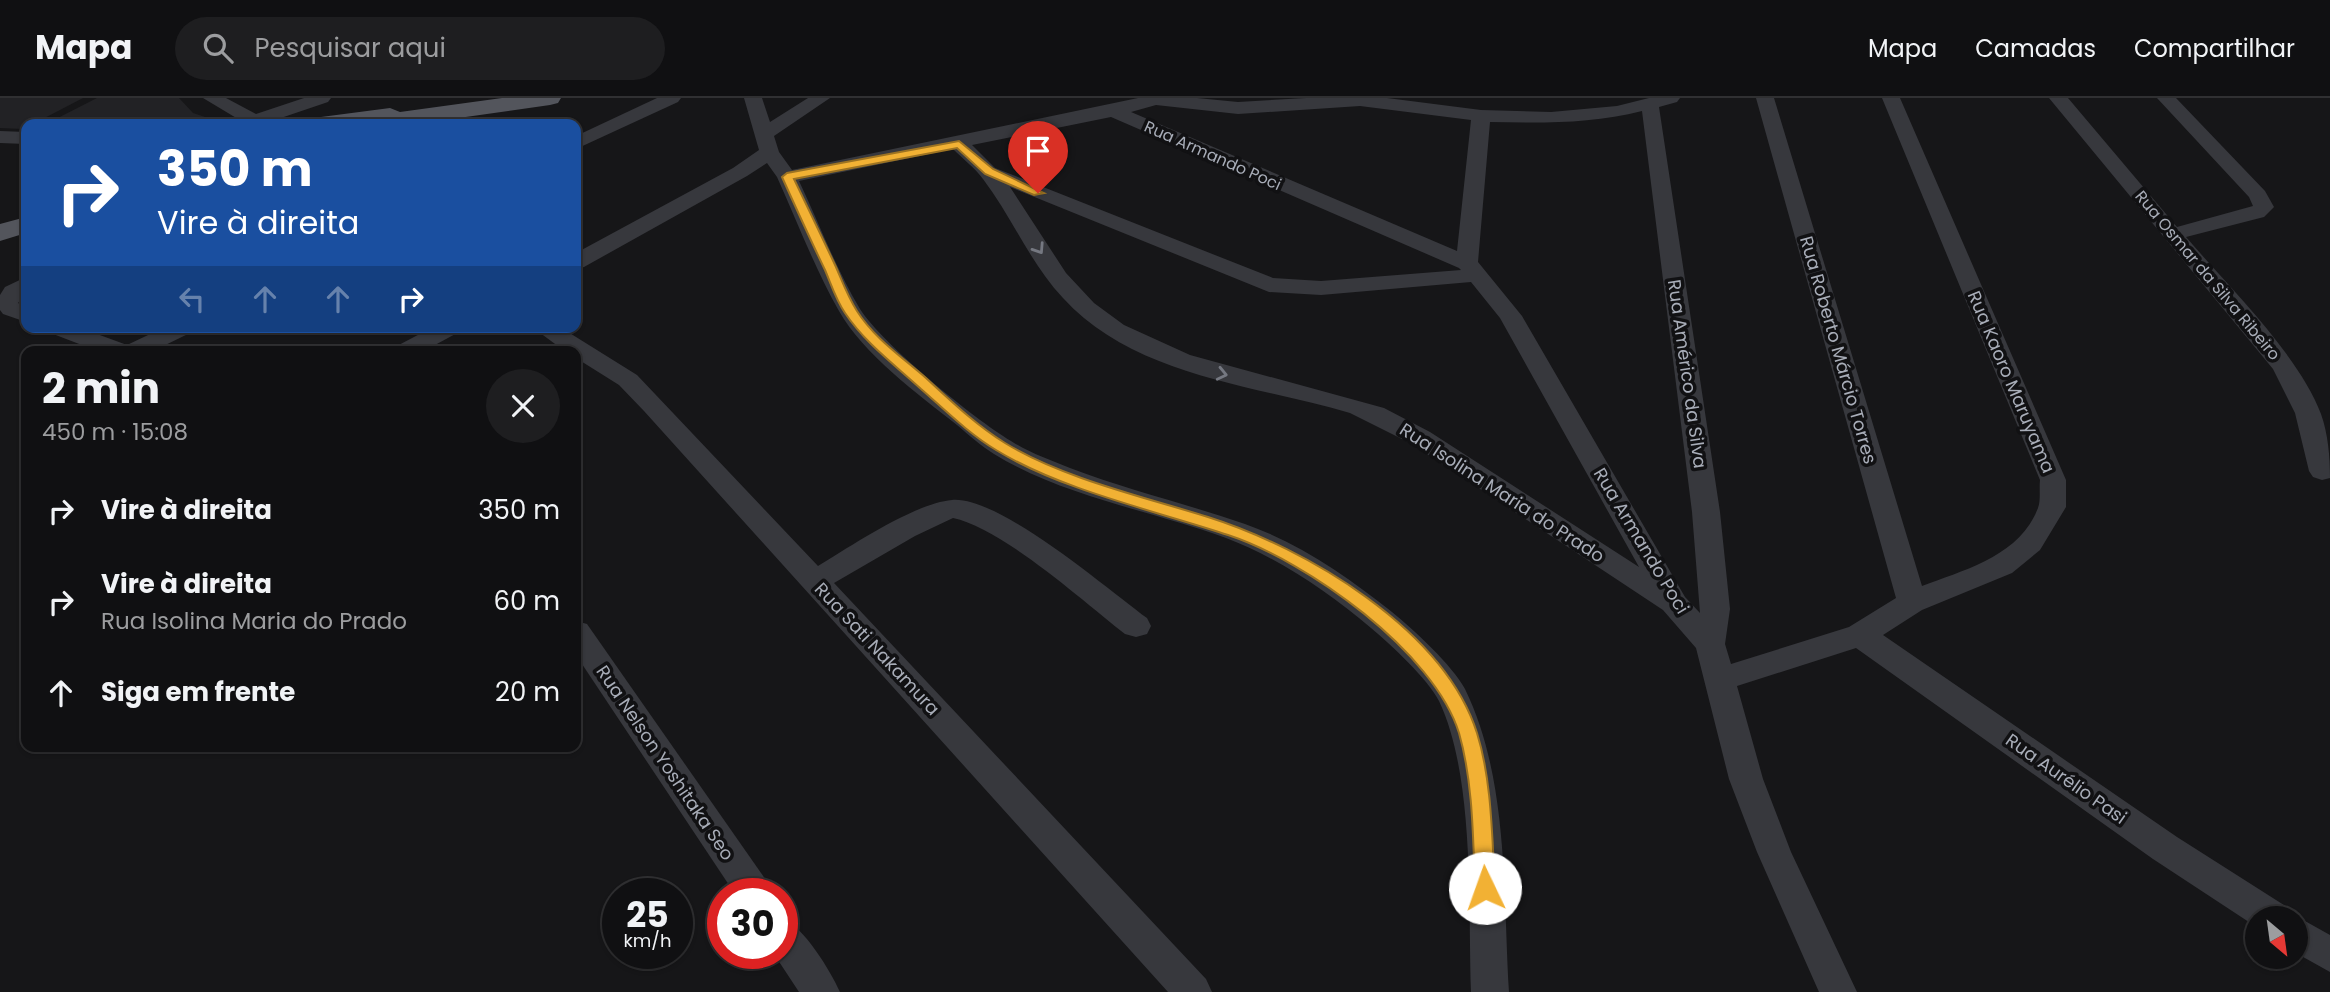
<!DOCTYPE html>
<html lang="pt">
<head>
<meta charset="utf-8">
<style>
  body { margin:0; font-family:Poppins,sans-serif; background:#1e1e20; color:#f1f3f6; height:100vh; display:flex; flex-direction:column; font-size:26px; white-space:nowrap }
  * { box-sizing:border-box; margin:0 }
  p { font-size:23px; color:#9c9d9f }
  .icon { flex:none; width:38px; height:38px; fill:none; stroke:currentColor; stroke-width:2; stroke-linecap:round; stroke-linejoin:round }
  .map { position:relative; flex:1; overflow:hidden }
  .details { position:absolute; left:21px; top:248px; width:560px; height:406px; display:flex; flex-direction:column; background:#101012; border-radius:14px; box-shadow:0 2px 5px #0004,0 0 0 2px #303032 }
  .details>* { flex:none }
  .hud { position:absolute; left:21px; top:21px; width:560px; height:214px; border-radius:14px; box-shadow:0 2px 5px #0004,0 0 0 2px #303032; background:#1a4fa0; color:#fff; overflow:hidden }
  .needle { width:46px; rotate:151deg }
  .tools { position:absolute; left:2245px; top:808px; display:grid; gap:14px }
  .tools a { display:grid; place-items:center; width:63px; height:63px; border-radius:50%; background:#101012; box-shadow:0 2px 5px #0004,0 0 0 2px #303032; font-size:35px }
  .speed { position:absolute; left:602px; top:780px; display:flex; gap:14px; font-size:35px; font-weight:700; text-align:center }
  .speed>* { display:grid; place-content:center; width:91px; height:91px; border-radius:50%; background:#101012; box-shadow:0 2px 5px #0004,0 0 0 2px #303032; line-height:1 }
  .speed small { font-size:18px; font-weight:400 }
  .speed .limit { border:10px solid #d22; background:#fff; color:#111 }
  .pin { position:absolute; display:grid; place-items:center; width:60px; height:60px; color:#fff; margin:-72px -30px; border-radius:50% 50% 50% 0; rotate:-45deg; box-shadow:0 0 7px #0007 }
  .pin .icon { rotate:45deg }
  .me { position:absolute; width:77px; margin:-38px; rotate:357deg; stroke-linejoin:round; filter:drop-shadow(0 0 5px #0008) }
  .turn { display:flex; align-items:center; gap:24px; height:147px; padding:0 21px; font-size:32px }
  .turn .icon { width:91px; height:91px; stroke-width:2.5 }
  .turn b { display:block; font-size:49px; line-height:60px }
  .lanes { display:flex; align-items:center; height:66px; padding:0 21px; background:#0003; justify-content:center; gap:35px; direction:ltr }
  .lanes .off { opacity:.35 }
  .round { display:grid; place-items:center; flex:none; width:74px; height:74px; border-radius:37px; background:#1e1e20 }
  .headline { display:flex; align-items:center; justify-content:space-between; height:119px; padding:0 21px }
  h1 { font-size:42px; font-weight:700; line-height:52px }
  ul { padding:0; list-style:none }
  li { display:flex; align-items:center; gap:21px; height:91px; padding:0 21px }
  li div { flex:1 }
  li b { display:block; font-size:26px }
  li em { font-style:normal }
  header { display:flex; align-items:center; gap:42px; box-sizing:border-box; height:98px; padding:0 35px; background:#101012; border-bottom:2px solid #303032 }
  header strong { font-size:33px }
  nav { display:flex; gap:38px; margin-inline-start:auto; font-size:24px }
  .search { width:490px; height:63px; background:#1e1e20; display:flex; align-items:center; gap:18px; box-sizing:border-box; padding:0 24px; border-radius:38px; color:#9c9d9f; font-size:26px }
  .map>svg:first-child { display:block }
</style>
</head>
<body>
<header>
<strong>Mapa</strong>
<div class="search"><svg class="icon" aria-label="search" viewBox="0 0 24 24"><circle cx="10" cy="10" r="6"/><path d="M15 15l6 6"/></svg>Pesquisar aqui</div>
<nav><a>Mapa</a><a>Camadas</a><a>Compartilhar</a></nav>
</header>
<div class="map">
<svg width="2330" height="894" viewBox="0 0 2330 894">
  <rect width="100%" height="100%" fill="#161618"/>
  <g fill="#222225">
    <path d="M 0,0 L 83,0 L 33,26 L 26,26 L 23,31 L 0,30 Z"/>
    <path d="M 97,0 L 179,0 L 193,15 L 211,21 L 215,26 L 46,26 Z"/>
  </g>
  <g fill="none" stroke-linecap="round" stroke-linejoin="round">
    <g fill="#37383d" fill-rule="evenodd">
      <path d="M 203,0 L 226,0 L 256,16 L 304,0 L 331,0 L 328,4 L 269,24 L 270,26 L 234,26 L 238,21 Z"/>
      <path d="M 657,0 L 681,0 L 678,4 L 576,51 L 576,38 Z"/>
      <path d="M 744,0 L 762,0 L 770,24 L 808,0 L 830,0 L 774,38 L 779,54 L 792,72 L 1138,0 L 1197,0 L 1238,4 L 1306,0 L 1387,0 L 1481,12 L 1551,14 L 1617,8 L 1649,0 L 1680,0 L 1677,4 L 1659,9 L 1720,414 L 1730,511 L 1725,546 L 1731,566 L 1849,529 L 1896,500 L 1756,0 L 1774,0 L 1922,488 C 1964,472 2020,458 2038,410 C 2041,402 2039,390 2040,382 L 1882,0 L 1900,0 L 2066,382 L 2066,409 L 2040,452 L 2012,475 L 1922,512 L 1883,537 L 2177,739 L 2287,809 L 2292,820 L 2296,818 L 2330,837 L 2330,874 L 2296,855 L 2296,821 L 2258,821 L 2258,830 L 2153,761 L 1856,550 L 1737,588 L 1763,681 L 1791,754 L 1857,894 L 1819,894 L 1757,754 L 1729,681 L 1696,550 L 1663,512 L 1412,346 L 1350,315 C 1254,287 1134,278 1063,200 C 1030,165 1012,119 983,81 C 975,70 963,61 953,51 L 799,83 C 819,125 836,171 860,211 C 883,247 973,320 1011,343 C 1030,355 1050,362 1070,370 C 1128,392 1187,406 1245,426 C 1299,445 1348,479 1392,514 C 1413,531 1453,568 1465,591 C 1509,681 1503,796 1509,894 L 1471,894 C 1468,809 1475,679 1439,603 C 1428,581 1390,546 1371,530 C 1328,494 1279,460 1226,440 C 1150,412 1064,399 994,356 C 981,348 969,337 957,327 C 918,296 863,256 839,213 C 815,171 797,123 777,79 L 767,65 L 747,78 L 584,169 L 576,171 L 576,155 L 733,70 L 759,52 ZM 1156,7 L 1238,16 L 1360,8 L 1471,22 L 1457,153 L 1131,14 ZM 1642,13 L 1692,414 L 1700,515 L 1685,499 L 1522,218 L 1478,164 L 1490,24 C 1541,25 1592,26 1642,13 ZM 1111,19 L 1459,170 L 1461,172 L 1321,183 L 1273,180 L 995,70 L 972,47 ZM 1010,89 L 1269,194 L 1321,197 L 1471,184 L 1500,220 L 1639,469 L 1430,334 L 1384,310 L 1190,257 L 1124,227 L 1094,205 L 1066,175 Z"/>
      <path d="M 2049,0 L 2068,0 L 2177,129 L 2253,108 L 2249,99 L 2157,0 L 2176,0 L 2265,93 L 2274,109 L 2264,119 L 2186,139 C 2228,188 2299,257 2321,316 C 2328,336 2330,358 2330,380 L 2322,382 L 2313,379 L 2309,373 L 2295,315 L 2273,271 Z"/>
      <path d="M 0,33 L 26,34 L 26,46 L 0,45 Z"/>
      <path d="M 26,179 L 26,196 L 18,205 L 26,209 L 26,224 L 3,216 L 0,212 L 0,197 L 5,189 Z"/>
      <path d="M 45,229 L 78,229 L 127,247 L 165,229 L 195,229 L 192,234 L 151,254 L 100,254 L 48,234 Z"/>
      <path d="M 433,229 L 462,229 L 459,234 L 422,254 L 391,254 L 395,249 Z"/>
      <path d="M 532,229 L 560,229 L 637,277 L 818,468 C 851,448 915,405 952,402 C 1000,398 1107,491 1147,520 L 1151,528 L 1147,536 L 1136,539 L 1125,536 C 1084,504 1002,430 953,420 L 915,438 L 834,485 L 1206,881 L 1212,894 L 1168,894 L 644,313 L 619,287 L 576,260 L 576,254 L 566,254 Z"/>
      <path d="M 576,523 L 587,526 L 768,785 L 773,796 L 735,796 L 576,557 Z"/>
      <path d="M 782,820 C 804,829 830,872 840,894 L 799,894 L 774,856 L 782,856 Z"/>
    </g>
    <g fill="#53555c" fill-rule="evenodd">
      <path d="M 502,0 L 561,0 L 558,5 L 550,7 L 416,26 L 309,26 L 313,21 L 321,19 L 390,10 L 400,14 Z"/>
      <path d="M 26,119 L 26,135 L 0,143 L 0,126 Z"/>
    </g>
  </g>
  <defs><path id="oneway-chevron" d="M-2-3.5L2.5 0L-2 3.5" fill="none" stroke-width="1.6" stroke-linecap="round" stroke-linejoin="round" transform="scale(1.75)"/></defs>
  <g stroke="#757881">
    <use href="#oneway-chevron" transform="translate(1039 151) rotate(57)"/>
    <use href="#oneway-chevron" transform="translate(1222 276) rotate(13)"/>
  </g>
  <path fill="#f2b134" stroke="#9d7322" stroke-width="2" d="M 959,43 L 993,71 L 1044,95 L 1034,97 L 985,76 L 957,50 L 794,81 C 808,110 822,139 836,169 C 842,183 848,199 857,213 C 874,240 902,259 926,280 C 951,303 976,327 1005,345 C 1062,380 1144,399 1208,419 C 1306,450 1444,531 1477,635 C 1492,683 1492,740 1495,790 L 1492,796 L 1485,799 L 1478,796 L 1475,790 C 1473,739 1473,684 1459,635 C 1434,554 1307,463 1228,437 C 1156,413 1061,392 996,352 C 969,336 945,312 921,291 C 895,267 865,245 845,215 C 836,202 831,186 825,172 C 810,141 796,110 782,79 L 787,75 Z"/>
  <g text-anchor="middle" stroke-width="7" stroke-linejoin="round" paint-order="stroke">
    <g font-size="16" fill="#a8adb8" stroke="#111113">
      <text transform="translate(1213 57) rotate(24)" y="6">Rua Armando Poci</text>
      <text transform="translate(2208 177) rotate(50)" y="6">Rua Osmar da Silva Ribeiro</text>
    </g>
    <g font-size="18" fill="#a8adb8" stroke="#111113">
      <text transform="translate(1838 252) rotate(74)" y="6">Rua Roberto Márcio Torres</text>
      <text transform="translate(1687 276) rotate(82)" y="6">Rua Américo da Silva</text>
      <text transform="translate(2011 284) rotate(67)" y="6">Rua Kaoro Maruyama</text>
      <text transform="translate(1502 395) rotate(33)" y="6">Rua Isolina Maria do Prado</text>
      <text transform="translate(1641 443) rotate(59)" y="6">Rua Armando Poci</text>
      <text transform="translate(877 551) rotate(47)" y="6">Rua Sati Nakamura</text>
      <text transform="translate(665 665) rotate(56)" y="6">Rua Nelson Yoshitaka Seo</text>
      <text transform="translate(2066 681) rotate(35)" y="6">Rua Aurélio Pasi</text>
    </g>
  </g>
</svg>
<div class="tools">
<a><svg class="needle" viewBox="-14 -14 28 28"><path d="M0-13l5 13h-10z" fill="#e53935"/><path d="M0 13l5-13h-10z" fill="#9c9d9f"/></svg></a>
</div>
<div class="speed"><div>25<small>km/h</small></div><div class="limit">30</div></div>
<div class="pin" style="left:1038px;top:95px;background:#d93025"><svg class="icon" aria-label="arrive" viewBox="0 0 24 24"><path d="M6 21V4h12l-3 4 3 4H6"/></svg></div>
<svg class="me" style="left:1485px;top:790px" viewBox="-20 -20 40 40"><circle r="19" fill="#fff"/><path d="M0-13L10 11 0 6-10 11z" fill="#f2b134"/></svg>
<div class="hud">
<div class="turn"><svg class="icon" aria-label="right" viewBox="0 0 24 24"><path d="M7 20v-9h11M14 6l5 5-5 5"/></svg><div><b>350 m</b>Vire à direita</div></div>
<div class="lanes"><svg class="icon off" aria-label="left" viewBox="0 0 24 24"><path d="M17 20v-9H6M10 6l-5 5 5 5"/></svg><svg class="icon off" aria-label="ahead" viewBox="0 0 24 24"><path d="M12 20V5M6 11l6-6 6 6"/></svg><svg class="icon off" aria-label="ahead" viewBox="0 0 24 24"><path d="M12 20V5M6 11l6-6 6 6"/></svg><svg class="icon" aria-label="right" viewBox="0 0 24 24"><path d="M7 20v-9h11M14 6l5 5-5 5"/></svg></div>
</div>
<section class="details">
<div class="headline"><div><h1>2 min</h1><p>450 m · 15:08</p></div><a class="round"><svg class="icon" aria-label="close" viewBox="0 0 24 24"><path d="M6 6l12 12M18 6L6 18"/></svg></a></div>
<ul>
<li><svg class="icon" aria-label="right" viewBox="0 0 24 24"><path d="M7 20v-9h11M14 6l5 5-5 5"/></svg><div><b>Vire à direita</b></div><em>350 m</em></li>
<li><svg class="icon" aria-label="right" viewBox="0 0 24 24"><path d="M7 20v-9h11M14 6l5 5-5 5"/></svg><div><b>Vire à direita</b><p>Rua Isolina Maria do Prado</p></div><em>60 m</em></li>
<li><svg class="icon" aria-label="ahead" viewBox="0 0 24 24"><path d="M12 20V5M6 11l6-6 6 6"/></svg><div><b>Siga em frente</b></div><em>20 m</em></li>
</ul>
</section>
</div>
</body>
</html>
